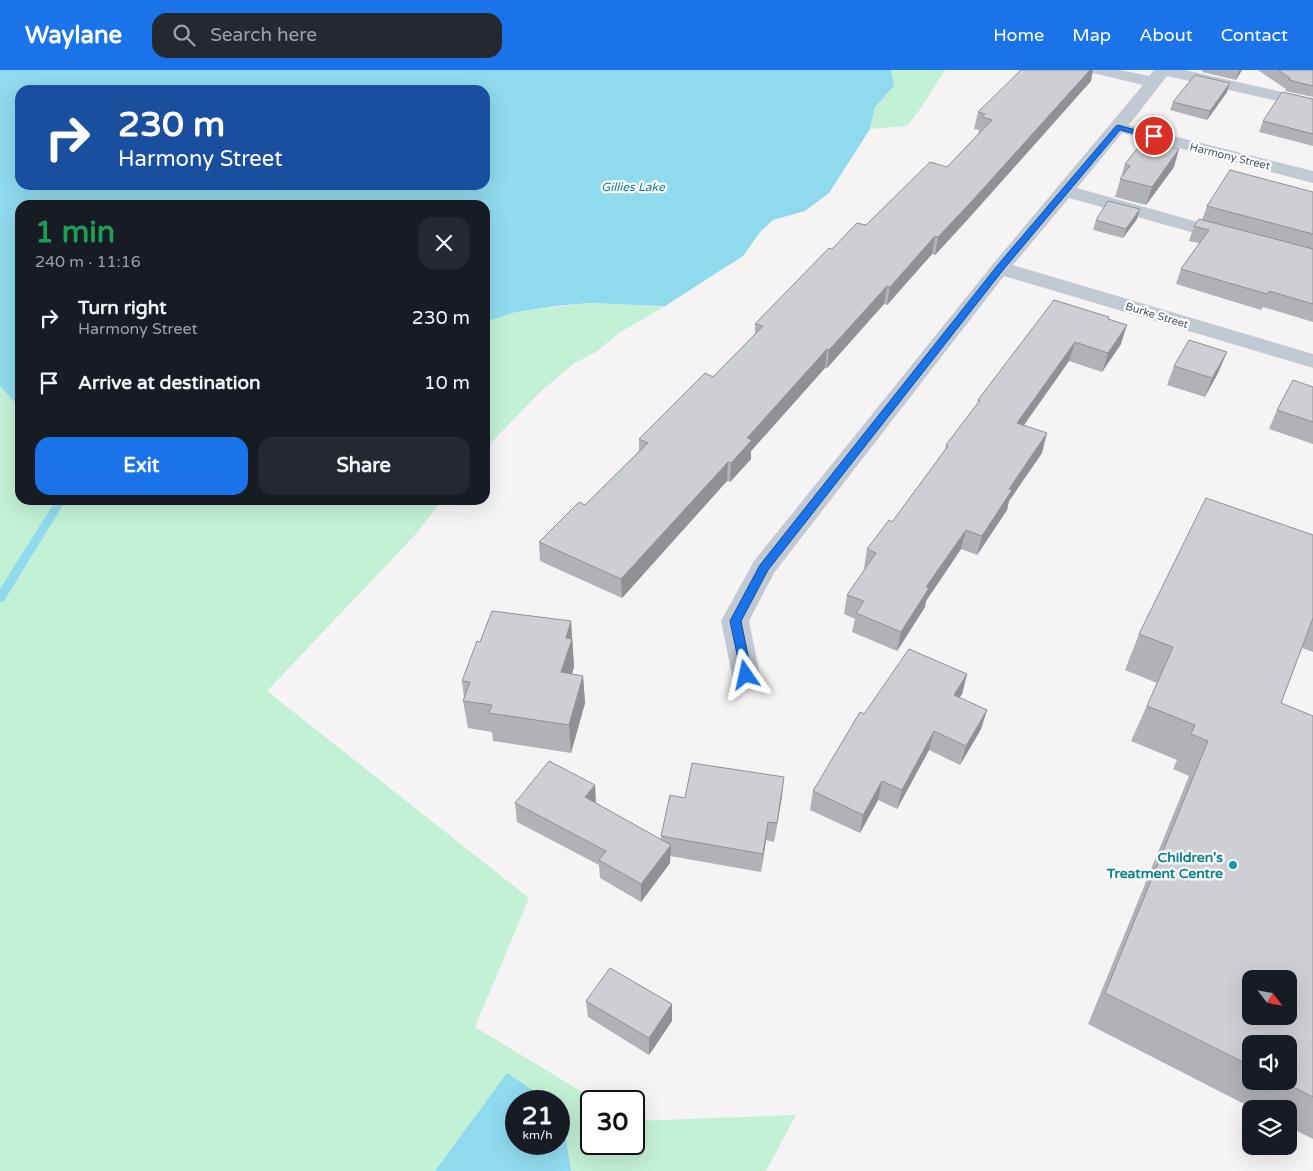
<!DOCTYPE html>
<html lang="en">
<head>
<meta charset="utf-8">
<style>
  body { margin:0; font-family:"Varela Round",sans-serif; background:#242831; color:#f1f3f6; height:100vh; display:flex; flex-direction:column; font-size:19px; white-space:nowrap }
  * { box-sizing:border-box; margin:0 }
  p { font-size:16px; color:#9ea1a6 }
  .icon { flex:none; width:28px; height:28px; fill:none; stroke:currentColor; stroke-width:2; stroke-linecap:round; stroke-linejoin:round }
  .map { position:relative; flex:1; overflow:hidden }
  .drawer { position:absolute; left:15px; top:130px; width:475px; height:305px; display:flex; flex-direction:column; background:#171b24; border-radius:15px; box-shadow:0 5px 20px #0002 }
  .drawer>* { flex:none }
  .guide { position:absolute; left:15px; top:15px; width:475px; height:105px; border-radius:15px; box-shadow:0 5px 20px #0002; background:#1a4fa0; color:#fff; overflow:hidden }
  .needle { width:32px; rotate:122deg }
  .buttons { position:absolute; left:1242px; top:900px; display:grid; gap:10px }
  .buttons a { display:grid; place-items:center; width:55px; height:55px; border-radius:10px; background:#171b24; box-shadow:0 5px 20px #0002; font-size:25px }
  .speed { position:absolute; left:505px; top:1020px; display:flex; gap:10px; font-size:25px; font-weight:700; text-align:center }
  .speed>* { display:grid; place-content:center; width:65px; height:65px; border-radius:50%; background:#171b24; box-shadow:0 5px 20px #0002; line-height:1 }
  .speed small { font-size:12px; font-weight:400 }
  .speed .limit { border:2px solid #111; border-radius:8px; background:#fff; color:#111 }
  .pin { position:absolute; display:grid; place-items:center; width:42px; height:42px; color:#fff; margin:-21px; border:2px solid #fff; border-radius:50%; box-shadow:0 1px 5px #0007 }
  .me { position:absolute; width:55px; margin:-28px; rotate:349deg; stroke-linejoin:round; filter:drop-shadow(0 0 4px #0008) }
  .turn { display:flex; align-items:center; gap:18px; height:105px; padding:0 20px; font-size:22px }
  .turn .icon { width:65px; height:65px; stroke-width:2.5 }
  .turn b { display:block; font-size:35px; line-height:42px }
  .round { display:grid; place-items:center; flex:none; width:52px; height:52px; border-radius:15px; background:#242831 }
  .overview { display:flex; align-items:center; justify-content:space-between; height:85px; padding:0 20px }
  h1 { font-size:30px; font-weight:700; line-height:38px; color:#1e9e55 }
  .button { display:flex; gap:10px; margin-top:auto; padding:10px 20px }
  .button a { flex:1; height:58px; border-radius:15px; background:#1a73e8; color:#fff; font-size:20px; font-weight:700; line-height:58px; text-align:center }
  .button a+a { background:#242831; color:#f1f3f6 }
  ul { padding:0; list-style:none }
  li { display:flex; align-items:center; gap:15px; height:65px; padding:0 20px }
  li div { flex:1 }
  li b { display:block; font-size:19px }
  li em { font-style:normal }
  header { display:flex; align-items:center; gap:30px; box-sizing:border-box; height:70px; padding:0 25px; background:#1a73e8; color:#fff }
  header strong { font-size:24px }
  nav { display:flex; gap:28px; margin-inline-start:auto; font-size:18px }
  .search { width:350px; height:45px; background:#242831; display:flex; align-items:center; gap:12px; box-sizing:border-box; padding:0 18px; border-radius:15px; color:#9ea1a6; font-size:19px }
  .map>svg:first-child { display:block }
</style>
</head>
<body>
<header>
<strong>Waylane</strong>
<div class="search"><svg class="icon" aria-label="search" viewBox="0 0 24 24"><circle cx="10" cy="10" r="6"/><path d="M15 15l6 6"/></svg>Search here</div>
<nav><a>Home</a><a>Map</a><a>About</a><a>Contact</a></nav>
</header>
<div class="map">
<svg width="1313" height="1101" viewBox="0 0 1313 1101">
  <rect width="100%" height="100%" fill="#f5f3f3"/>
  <g fill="#c3f1d5" fill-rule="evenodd">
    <path d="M 891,0 L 945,0 L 921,38 L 907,56 L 870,59 L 875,37 L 894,16 Z"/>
    <path d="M 589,233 L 665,236 L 619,263 L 596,282 L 573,294 L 539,323 L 485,379 L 485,252 L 516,242 Z"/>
    <path d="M 0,316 L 20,338 L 20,430 L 442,430 L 415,465 L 267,621 L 529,828 L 475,957 L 597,1031 L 591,1031 L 591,1074 L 634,1074 L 634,1051 L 796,1045 L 766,1101 L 0,1101 ZM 516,1031 L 559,1031 L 559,1074 L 516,1074 Z"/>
  </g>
  <g fill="#90daee" fill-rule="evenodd">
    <path d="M 0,0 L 891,0 L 894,16 L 875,37 L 870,59 L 829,123 L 805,141 L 773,150 L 760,162 L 743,186 L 665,236 L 589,233 L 557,236 L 516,242 L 485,252 L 485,135 L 20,135 L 20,338 L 0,316 ZM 20,20 L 485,20 L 485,115 L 20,115 Z"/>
    <path d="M 507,1003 L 544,1028 L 546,1031 L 516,1031 L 516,1074 L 559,1074 L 559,1055 L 566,1070 L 571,1101 L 435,1101 Z"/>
  </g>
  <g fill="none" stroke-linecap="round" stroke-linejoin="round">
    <path fill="#90daee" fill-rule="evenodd" d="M 56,430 L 66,430 L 4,531 L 0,532 L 0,519 Z"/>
    <path fill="#c1cad2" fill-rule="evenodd" d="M 1091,0 L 1121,0 L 1149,6 L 1154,0 L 1185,0 L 1313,29 L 1313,39 L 1167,6 L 1129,55 L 1313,101 L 1313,113 L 1122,63 L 1077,118 L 1237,163 L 1240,167 L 1237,171 L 1230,173 L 1223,171 L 1069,128 L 1013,195 L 1313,284 L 1313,298 L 1004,206 L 774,503 L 749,551 L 760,605 L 756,613 L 746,616 L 736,613 L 732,605 L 721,551 L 754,491 L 993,194 L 1143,15 L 1093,3 Z"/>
  </g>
  <g fill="#b0b2b7" fill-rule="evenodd">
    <path d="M 1203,0 L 1242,0 L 1236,10 L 1202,2 Z"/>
    <path d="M 1258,0 L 1313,0 L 1313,27 L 1285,21 L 1286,19 Z"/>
    <path d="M 1091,11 L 968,149 L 935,185 L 932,184 L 887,235 L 884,234 L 827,298 L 825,298 L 751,381 L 751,389 L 730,412 L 727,411 L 622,528 L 540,491 L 539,472 L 585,435 L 639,381 L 639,369 L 713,307 L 755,265 L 755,254 L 832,179 L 947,97 L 978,64 L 979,60 L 974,59 L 978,42 Z"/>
    <path d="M 1227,22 L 1207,50 L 1170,40 L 1173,32 Z"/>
    <path d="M 1313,29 L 1313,76 L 1259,62 L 1263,51 Z"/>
    <path d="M 1125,94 L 1174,97 L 1146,135 L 1115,127 Z"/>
    <path d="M 1313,122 L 1313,252 L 1263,237 L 1261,240 L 1176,214 L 1181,199 L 1199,173 L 1189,171 L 1194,156 L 1202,150 L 1207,136 Z"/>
    <path d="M 1137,149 L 1123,168 L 1093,160 L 1096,150 Z"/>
    <path d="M 1109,247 L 1108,249 L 1121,274 L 1102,302 L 1069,291 L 1024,355 L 1042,383 L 1009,431 L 1007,440 L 977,485 L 961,479 L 926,531 L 925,537 L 897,581 L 852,562 L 855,549 L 844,544 L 847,525 L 865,499 L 864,498 L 867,479 L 892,452 L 945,380 L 946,375 L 978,333 L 978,330 Z"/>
    <path d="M 1174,296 L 1219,301 L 1205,327 L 1167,315 Z"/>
    <path d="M 1313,317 L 1313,374 L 1269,359 L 1277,340 Z"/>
    <path d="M 1313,465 L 1313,582 L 1302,578 L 1281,633 L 1313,646 L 1313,1069 L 1289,1057 L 1289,1039 L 1254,1039 L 1088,954 L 1189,706 L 1173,699 L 1177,690 L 1131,671 L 1157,613 L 1125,600 L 1139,564 ZM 1251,974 L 1289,1011 L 1251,1011 Z"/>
    <path d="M 571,551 L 574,597 L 572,604 L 583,606 L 585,633 L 571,683 L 493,671 L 492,662 L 468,658 L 463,631 L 464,627 L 462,611 L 480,572 Z"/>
    <path d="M 967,604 L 962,624 L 959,628 L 987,640 L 981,659 L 960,695 L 929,680 L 897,739 L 878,730 L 860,763 L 810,740 L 813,721 Z"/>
    <path d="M 782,726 L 774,772 L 766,770 L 761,802 L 670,786 L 670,793 L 641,832 L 600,808 L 599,795 L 517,752 L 515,733 L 596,733 L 661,770 L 661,766 L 685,728 Z"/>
    <path d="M 586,931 L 672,934 L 672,951 L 649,985 L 588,947 Z"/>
  </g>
  <g fill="#909195">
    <path d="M 1090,0 L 1093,0 L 1091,11 L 968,149 L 935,185 L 938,167 Z"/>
    <path d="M 1239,0 L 1242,0 L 1236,10 Z"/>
    <path d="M 1230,13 L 1227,22 L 1207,50 L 1210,41 Z"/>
    <path d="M 1179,79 L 1174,97 L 1146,135 L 1152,117 Z"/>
    <path d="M 1140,139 L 1137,149 L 1123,168 L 1126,159 Z"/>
    <path d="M 935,166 L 932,184 L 887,235 L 890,217 Z"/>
    <path d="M 887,216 L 884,234 L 827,298 L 829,280 Z"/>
    <path d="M 1127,255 L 1121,274 L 1102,302 L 1108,283 Z"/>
    <path d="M 1075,272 L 1069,291 L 1012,372 L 1017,353 Z"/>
    <path d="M 827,279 L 825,298 L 751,381 L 751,389 L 730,412 L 731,393 L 747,368 Z"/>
    <path d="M 1227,282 L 1219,301 L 1205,327 L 1212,308 Z"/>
    <path d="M 1047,363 L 1042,383 L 1009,431 L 1007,440 L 977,485 L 982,466 L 1009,419 Z"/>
    <path d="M 728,392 L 727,411 L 622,528 L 621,509 Z"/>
    <path d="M 966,460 L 961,479 L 926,531 L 925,537 L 897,581 L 901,562 L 926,517 Z"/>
    <path d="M 571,551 L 574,597 L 564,630 L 561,602 L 566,568 Z"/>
    <path d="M 967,604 L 962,624 L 948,644 L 954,625 Z"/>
    <path d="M 583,606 L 585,633 L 571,683 L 569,655 Z"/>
    <path d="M 987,640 L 981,659 L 960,695 L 966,676 Z"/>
    <path d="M 934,661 L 929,680 L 897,739 L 902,720 Z"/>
    <path d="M 784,707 L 782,726 L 774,772 L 777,753 Z"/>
    <path d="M 882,711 L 878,730 L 860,763 L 863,745 Z"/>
    <path d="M 595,715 L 596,733 L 585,727 Z"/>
    <path d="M 768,752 L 766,770 L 761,802 L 763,784 Z"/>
    <path d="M 671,775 L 670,793 L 641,832 L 641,814 Z"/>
    <path d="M 672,934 L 672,951 L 649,985 L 649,968 Z"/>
  </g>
  <g fill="#cdcfd5" stroke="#909195" fill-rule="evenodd">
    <path d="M 1021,0 L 1090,0 L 972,131 L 938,167 L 935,166 L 890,217 L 887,216 L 829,280 L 827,279 L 747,368 L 752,370 L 731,393 L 728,392 L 621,509 L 539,472 L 579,432 L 585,435 L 648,373 L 639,369 L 705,303 L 713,307 L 763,256 L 755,254 L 829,178 L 832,179 L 857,153 L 866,155 L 930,92 L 947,97 L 992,50 L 982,47 L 985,44 L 978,42 Z"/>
    <path d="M 1278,0 L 1313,0 L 1313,16 L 1289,10 L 1290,8 Z"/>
    <path d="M 1195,5 L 1230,13 L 1210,41 L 1173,32 Z"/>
    <path d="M 1282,22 L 1313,29 L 1313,64 L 1263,51 Z"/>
    <path d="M 1144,70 L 1179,79 L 1152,117 L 1120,109 L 1130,96 L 1125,94 Z"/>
    <path d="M 1230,100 L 1313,122 L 1313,164 L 1207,136 Z"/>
    <path d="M 1108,131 L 1140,139 L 1126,159 L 1096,150 Z"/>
    <path d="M 1199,149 L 1313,179 L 1313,234 L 1269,221 L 1267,224 L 1181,199 L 1209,160 L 1194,156 Z"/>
    <path d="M 1054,230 L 1109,247 L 1108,249 L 1127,255 L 1108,283 L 1075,272 L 1017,353 L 1047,363 L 1009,419 L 1012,420 L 982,466 L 966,460 L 926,517 L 929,518 L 901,562 L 856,543 L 864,531 L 847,525 L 876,483 L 867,479 L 889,450 L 892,452 L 948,376 L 946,375 L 980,330 L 978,330 Z"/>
    <path d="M 1189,270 L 1227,282 L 1212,308 L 1174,296 Z"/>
    <path d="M 1293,310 L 1313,317 L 1313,352 L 1277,340 Z"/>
    <path d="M 1206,428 L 1313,465 L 1313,548 L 1281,633 L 1313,646 L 1313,1027 L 1281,1011 L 1289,1011 L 1289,974 L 1251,974 L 1251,996 L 1105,923 L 1208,671 L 1191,664 L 1195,655 L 1147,636 L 1173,577 L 1139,564 ZM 1251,909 L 1289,909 L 1289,946 L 1251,946 Z"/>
    <path d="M 492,541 L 571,551 L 566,568 L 572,569 L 561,602 L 583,606 L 569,655 L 489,643 L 492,635 L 463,631 L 470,612 L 462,611 L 477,571 L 480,572 Z"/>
    <path d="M 909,579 L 967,604 L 954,625 L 987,640 L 966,676 L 934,661 L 902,720 L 882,711 L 863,745 L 813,721 L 860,642 L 864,644 Z"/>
    <path d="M 549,691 L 595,715 L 585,727 L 671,775 L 641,814 L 599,790 L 606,781 L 515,733 Z"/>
    <path d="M 692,693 L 784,707 L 777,753 L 768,752 L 763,784 L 661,766 L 670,725 L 685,728 Z"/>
    <path d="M 610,898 L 672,934 L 649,968 L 586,931 Z"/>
  </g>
  <path fill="#1a73e8" stroke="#114b97" d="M 1118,55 L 1157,66 L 1154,69 L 1120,60 L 1003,200 L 768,500 L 741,551 L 752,605 L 746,609 L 742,608 L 730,551 L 760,495 L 997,196 L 1116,56 Z"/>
  <circle fill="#0f9aa8" stroke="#fff" stroke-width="2" cx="1233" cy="795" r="5"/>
  <g text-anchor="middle" stroke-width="4.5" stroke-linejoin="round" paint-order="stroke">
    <g font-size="11" fill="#4a5661" stroke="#fff">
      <text transform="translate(1230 86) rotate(14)" y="4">Harmony Street</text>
      <text transform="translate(1157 245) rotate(17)" y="4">Burke Street</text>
    </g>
    <g font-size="12" font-style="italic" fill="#0c7c9b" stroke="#fff">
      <text x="633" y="121">Gillies Lake</text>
    </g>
    <g font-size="14" font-weight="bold" fill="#0d838f" stroke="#fff" text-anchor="end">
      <text x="1223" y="792">Children's<tspan x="1223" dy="16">Treatment Centre</tspan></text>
    </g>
  </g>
</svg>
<div class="buttons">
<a><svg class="needle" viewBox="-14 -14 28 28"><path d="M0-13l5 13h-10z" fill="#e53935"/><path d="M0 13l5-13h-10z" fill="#9ea1a6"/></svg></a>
<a><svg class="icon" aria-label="sound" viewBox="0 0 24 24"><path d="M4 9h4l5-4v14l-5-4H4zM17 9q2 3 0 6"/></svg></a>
<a><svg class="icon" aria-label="layers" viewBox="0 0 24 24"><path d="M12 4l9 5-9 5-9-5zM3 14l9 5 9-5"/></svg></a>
</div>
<div class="speed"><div>21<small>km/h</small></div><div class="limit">30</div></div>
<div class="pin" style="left:1154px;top:66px;background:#d93025"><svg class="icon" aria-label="arrive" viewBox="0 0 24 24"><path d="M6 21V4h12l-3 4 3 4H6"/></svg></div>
<svg class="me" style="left:746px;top:605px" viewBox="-20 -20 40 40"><path d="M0-17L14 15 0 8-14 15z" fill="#1a73e8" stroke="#fff" stroke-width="4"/></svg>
<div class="guide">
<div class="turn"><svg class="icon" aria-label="right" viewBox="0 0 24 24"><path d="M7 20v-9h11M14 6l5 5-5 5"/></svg><div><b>230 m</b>Harmony Street</div></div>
</div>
<section class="drawer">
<div class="overview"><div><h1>1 min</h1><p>240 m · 11:16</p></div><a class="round"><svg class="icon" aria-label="close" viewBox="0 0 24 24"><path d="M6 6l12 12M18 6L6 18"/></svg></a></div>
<ul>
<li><svg class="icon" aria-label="right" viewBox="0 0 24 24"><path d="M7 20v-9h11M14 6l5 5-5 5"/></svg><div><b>Turn right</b><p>Harmony Street</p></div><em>230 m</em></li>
<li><svg class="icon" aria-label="arrive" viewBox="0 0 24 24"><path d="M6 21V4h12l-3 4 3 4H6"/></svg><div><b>Arrive at destination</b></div><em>10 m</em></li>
</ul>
<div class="button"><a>Exit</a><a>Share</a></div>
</section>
</div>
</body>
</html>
